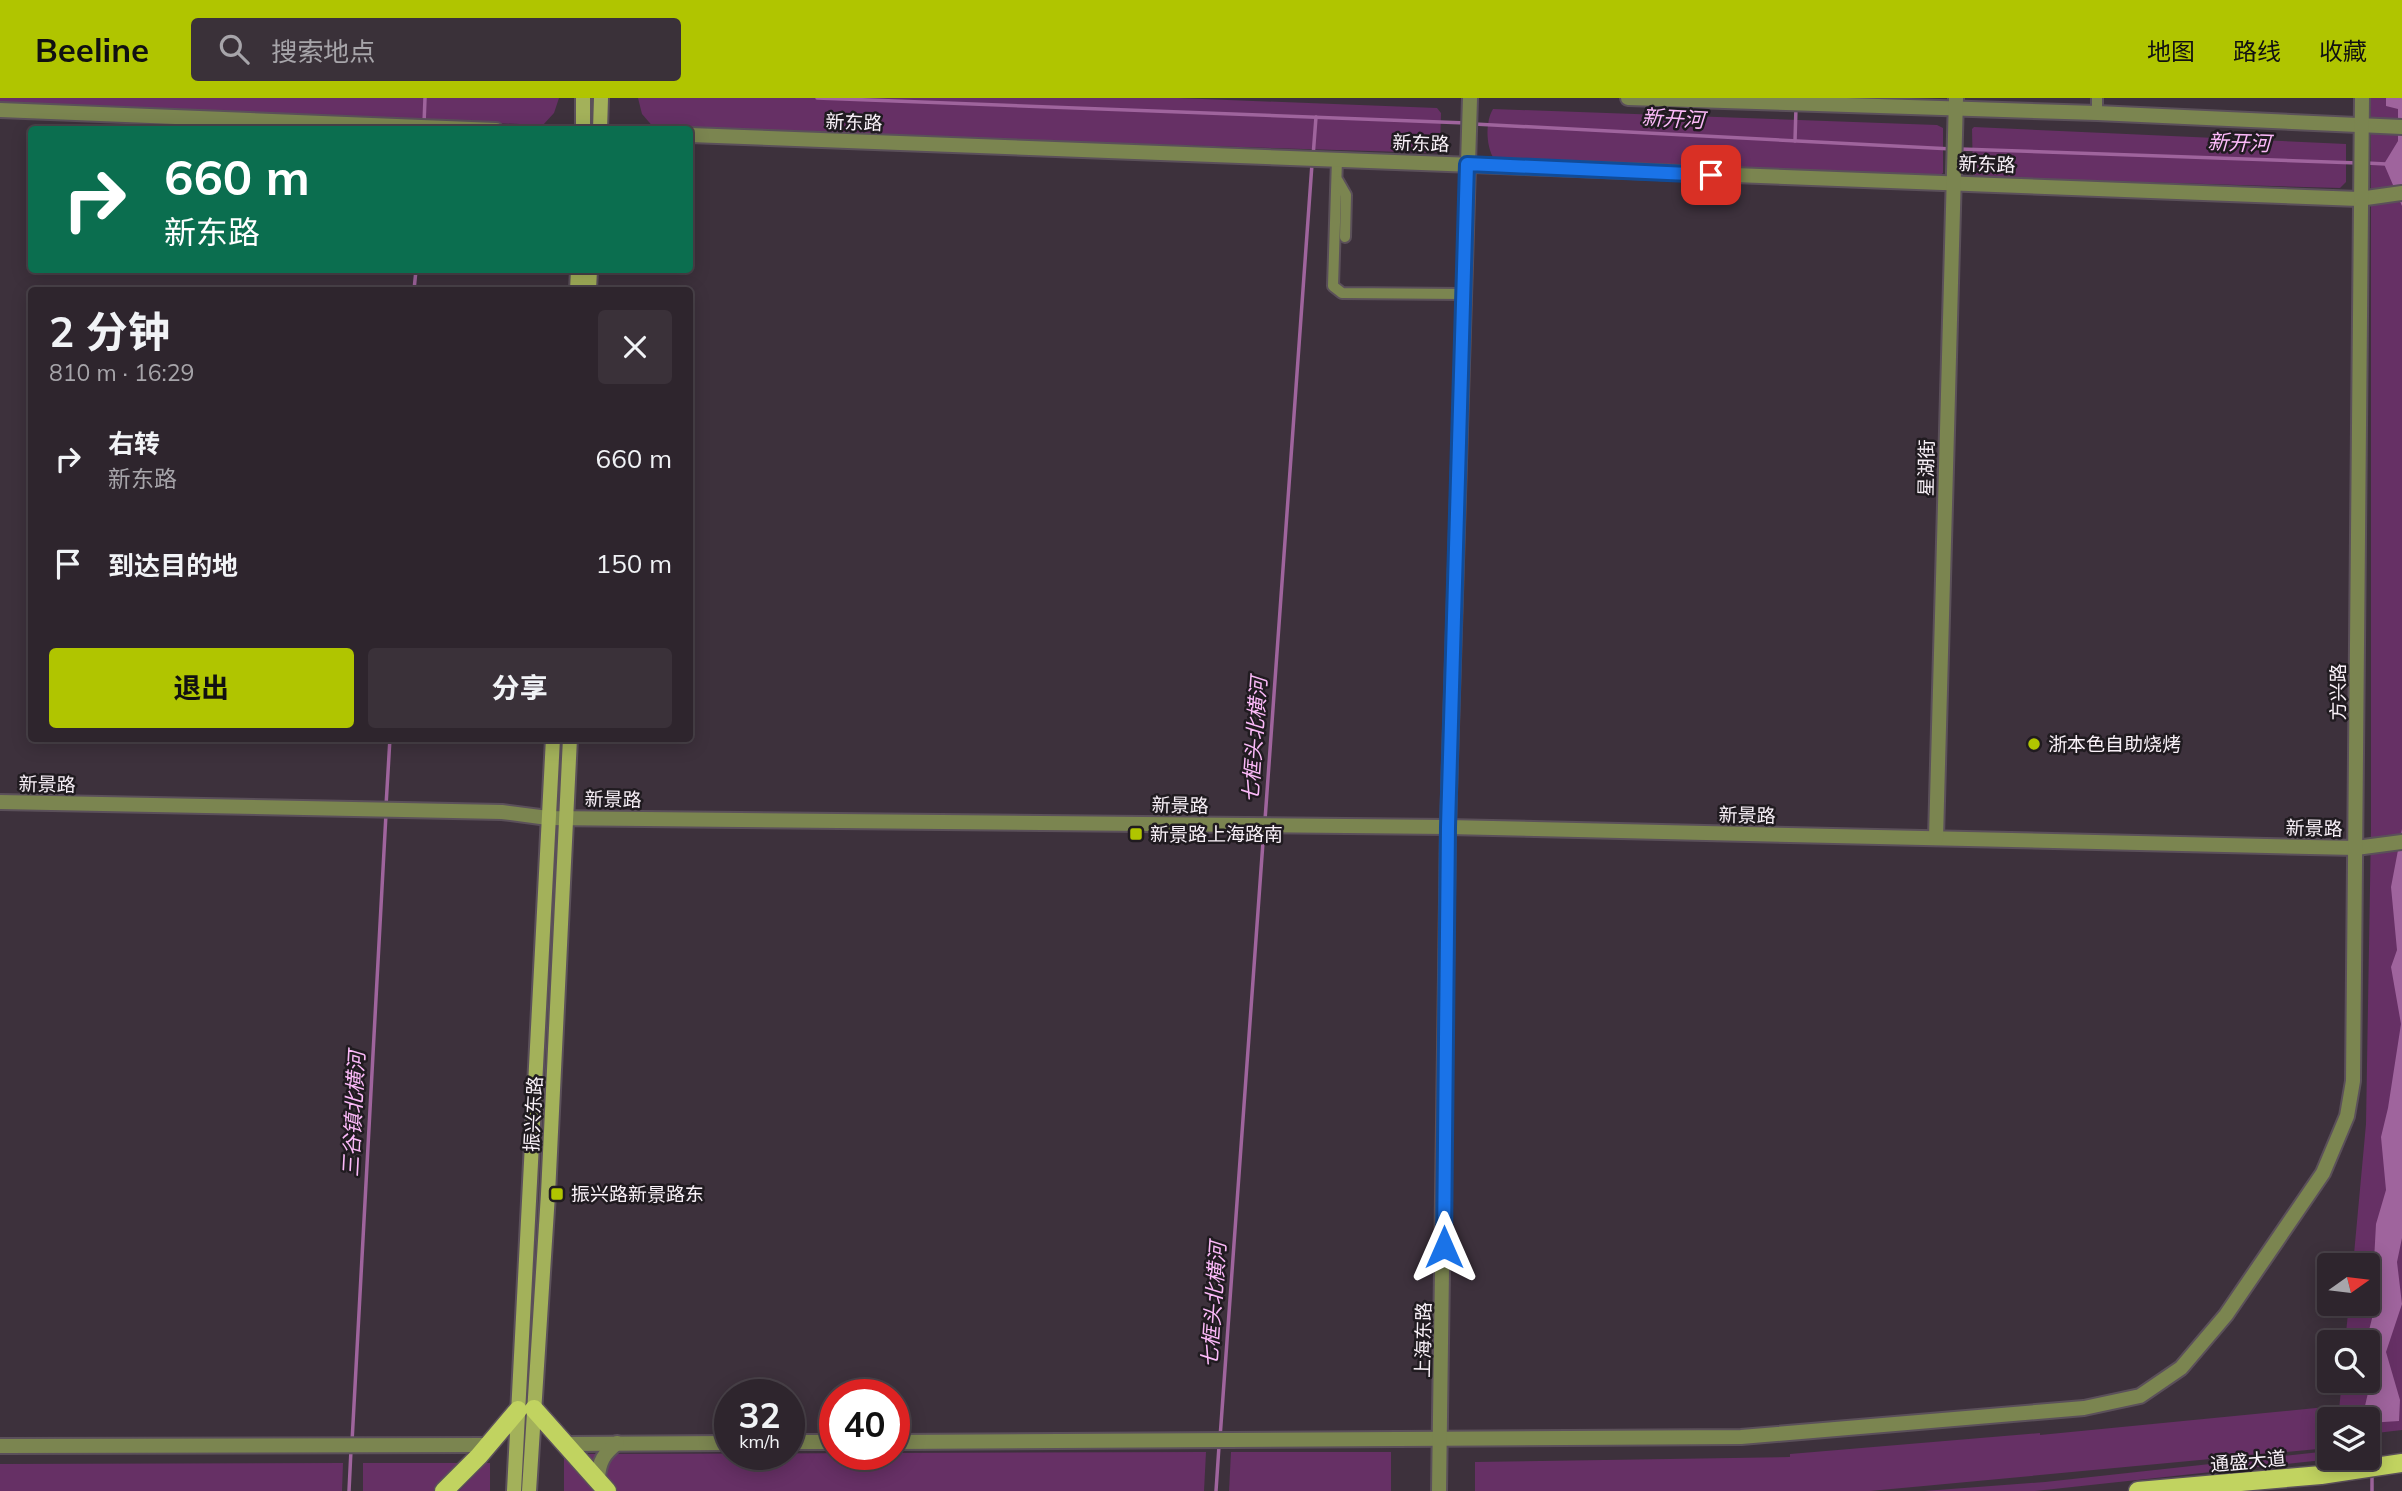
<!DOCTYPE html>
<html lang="zh">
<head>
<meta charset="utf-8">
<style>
  body { margin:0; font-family:Mulish,"Noto Sans SC",sans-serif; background:#3a3139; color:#f1f3f6; height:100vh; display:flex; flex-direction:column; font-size:26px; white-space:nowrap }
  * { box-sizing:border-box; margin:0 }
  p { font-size:23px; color:#a7a5aa }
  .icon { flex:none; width:38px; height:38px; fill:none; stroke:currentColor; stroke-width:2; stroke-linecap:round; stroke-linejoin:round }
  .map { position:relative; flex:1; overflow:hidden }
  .panel { position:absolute; left:28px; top:189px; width:665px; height:455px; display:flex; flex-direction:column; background:#2e252d; border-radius:7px; box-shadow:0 4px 18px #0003,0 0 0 2px #494249 }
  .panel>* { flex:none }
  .banner { position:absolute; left:28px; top:28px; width:665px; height:147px; border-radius:7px; box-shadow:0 4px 18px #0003,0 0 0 2px #494249; background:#0b6e4f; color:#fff; overflow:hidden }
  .needle { width:46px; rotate:76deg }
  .controls { position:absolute; left:2317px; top:1155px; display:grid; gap:14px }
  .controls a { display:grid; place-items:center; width:63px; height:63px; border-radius:7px; background:#2e252d; box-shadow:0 4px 18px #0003,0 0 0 2px #494249; font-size:35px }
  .speed { position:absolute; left:714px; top:1281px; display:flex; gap:14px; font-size:35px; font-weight:700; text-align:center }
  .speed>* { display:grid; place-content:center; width:91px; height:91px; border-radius:50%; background:#2e252d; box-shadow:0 4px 18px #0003,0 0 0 2px #494249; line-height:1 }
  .speed small { font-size:18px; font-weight:400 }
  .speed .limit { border:10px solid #d22; background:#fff; color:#111 }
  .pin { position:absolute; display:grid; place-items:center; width:60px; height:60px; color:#fff; margin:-30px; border-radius:14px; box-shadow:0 4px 10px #0006 }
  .me { position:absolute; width:77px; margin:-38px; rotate:0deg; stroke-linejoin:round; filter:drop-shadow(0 0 5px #0008) }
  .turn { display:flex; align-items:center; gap:24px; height:147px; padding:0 21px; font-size:32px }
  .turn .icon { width:91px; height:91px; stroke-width:2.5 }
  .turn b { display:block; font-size:49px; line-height:60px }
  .round { display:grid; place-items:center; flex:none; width:74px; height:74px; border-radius:7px; background:#3a3139 }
  .summary { display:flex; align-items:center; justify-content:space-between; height:119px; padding:0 21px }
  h1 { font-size:42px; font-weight:700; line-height:52px }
  .primary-button { display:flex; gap:14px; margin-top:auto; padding:14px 21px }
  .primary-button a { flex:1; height:80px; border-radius:7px; background:#b0c500; color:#111; font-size:28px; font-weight:700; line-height:80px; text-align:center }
  .primary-button a+a { background:#3a3139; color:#f1f3f6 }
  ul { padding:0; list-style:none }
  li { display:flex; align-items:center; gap:21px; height:105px; padding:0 21px }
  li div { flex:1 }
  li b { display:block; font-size:26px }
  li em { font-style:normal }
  header { display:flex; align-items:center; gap:42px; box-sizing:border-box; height:98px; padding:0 35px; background:#b0c500; color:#111 }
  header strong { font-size:33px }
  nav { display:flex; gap:38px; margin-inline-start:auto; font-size:24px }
  .search { width:490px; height:63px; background:#3a3139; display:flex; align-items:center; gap:18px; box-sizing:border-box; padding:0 24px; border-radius:7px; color:#a7a5aa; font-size:26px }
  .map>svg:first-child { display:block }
</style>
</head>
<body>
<header>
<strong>Beeline</strong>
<div class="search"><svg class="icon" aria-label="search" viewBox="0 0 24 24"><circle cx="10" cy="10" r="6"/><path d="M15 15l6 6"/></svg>搜索地点</div>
<nav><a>地图</a><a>路线</a><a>收藏</a></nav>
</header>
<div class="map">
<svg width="2402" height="1393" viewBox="0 0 2402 1393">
  <rect width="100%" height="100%" fill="#3d313c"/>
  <g fill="#663065">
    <path d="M 0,0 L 559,0 L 554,15 L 543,27 L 0,5 Z"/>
    <path d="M 638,0 L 1178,0 L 1437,10 L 1441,15 L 1440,51 L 1436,55 L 655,31 L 642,16 Z"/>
    <path d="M 2371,0 L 2402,0 L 2402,1332 L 2368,1336 L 2368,1321 L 2338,1321 L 2342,1283 L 2368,1283 L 2368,1244 L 2345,1244 L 2349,1206 L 2368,1206 L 2368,1167 L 2353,1167 L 2366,1026 L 2371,730 Z"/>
    <path d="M 1493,11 L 1937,27 L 1943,30 L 1943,75 L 1939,78 L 1494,61 C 1486,49 1485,24 1493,11 Z"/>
    <path d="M 1974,29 L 2346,46 L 2346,84 L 2340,90 L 1973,79 L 1972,31 Z"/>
    <path d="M 2326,1309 L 2329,1350 L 1870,1393 L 1475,1393 L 1475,1364 L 1790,1359 L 1790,1356 L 2040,1335 L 2040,1337 Z"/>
    <path d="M 2329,1353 L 2329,1360 L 2342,1360 L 2035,1393 L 1924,1393 L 2045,1384 Z"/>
    <path d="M 1206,1354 L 1204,1393 L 564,1393 L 564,1356 Z"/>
    <path d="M 1231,1354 L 1391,1354 L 1391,1393 L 1229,1393 Z"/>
    <path d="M 343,1365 L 342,1393 L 0,1393 L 0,1366 Z"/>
    <path d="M 363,1365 L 460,1365 L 434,1393 L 363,1393 Z"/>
    <path d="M 486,1365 L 490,1365 L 490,1393 L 459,1393 Z"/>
  </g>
  <g fill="#9f649d">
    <path d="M 2386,0 L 2402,0 L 2402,108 L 2384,66 L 2398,43 L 2398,11 L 2386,8 Z"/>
    <path d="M 2402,731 L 2402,1140 L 2397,1164 L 2402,1206 L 2386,1254 L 2400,1302 L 2399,1323 L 2368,1325 L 2368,1321 L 2362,1321 L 2370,1286 L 2366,1244 L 2381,1185 L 2374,1163 L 2376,1126 L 2386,1092 L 2381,1039 L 2388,1010 L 2401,926 L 2391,869 L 2397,852 L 2391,789 Z"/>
  </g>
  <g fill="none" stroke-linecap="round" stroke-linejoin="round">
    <g stroke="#9f649d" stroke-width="3.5">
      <path d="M 817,0 L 1466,25"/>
      <path d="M 424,26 L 425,0"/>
      <path d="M 1474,26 L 1952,51"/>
      <path d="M 1795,43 L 1796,9"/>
      <path d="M 1960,51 L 2358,65"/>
      <path d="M 1313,59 L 1316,19"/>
      <path d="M 2366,65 L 2386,66"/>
      <path d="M 414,192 L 416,172"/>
      <path d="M 386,708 L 390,640"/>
      <path d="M 1265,722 L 1312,66"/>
      <path d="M 1220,1340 L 1264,730"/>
      <path d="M 352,1344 L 386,716"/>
      <path d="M 2373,1364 L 2375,1323"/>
      <path d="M 349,1393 L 351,1352"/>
      <path d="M 1216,1393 L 1219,1348"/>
      <path d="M 2372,1393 L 2372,1375"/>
    </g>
    <g stroke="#5b505a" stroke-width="14">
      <g id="minor">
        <path d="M 2097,15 L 2097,0"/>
        <path d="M 1337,61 L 1333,188 L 1342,195 L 1463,196"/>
        <path d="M 1338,83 L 1346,97 L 1345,139"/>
      </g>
    </g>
    <g stroke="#5b505a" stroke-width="18">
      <g id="tertiary">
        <path d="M 1628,0 L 2097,15 L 2402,29"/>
        <path d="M 0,12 L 496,32"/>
        <path d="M 690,37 L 2359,101 L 2402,95"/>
        <path d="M 0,704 L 502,714 L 548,720 L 1448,729 L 2356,750 L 2402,744"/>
        <path d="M 1936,740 L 1956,0"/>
        <path d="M 789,1344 L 835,1344"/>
        <path d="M 894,1344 L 1741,1339 L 2084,1310 L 2140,1298 L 2181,1270 L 2226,1217 L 2323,1075 L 2347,1018 L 2353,983 L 2362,0"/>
        <path d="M 567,1346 L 730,1345"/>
        <path d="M 0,1348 L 489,1347"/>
        <path d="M 598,1380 C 599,1363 604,1356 617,1345"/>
        <path d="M 1439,1393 L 1448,729 L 1470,0"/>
      </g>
    </g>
    <g stroke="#5b505a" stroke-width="18">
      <g id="secondary">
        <path d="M 583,32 L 583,0"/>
        <path d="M 600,32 L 601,0"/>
        <path d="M 577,192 L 578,172"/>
        <path d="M 589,192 L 590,172"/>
        <path d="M 514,1393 L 553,640"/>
        <path d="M 529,1393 L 548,1096 L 570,640"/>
      </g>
    </g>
    <g stroke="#5b505a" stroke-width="21">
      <g id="primary">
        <path d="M 534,1311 L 607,1393"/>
        <path d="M 444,1393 L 479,1358 L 518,1312"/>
        <path d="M 2138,1393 L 2321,1377 L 2402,1365"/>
      </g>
    </g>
    <use href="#minor" stroke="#7b8550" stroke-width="10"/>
    <use href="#tertiary" stroke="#7b8550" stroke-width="14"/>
    <use href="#secondary" stroke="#a3b15a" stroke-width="14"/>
    <use href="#primary" stroke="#c1d360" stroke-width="18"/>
  </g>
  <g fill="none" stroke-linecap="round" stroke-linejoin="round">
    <g stroke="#114b97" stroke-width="18">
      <path id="route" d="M 1444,1149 L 1448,729 L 1467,66 L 1711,77"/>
    </g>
    <use href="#route" stroke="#1a73e8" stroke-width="12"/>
  </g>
  <g fill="#b0c500" stroke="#201b20" stroke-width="2.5">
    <circle cx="2034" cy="646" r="7"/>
    <rect x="1129" y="729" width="14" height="14" rx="3.5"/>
    <rect x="550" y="1089" width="14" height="14" rx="3.5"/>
  </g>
  <g text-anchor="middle" stroke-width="5" stroke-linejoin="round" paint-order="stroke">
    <g font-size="19" fill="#f9f1f8" stroke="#201b20">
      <text transform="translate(854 24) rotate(2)" y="7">新东路</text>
      <text transform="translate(1421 45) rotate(2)" y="7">新东路</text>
      <text transform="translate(1987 66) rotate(2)" y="7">新东路</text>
      <text transform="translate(1926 370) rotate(-89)" y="7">星湖街</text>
      <text transform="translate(2338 594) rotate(-90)" y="7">方兴路</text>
      <text transform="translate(47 686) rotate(1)" y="7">新景路</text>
      <text transform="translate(613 701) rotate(1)" y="7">新景路</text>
      <text transform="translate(1180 707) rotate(1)" y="7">新景路</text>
      <text transform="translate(1747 717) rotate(1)" y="7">新景路</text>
      <text transform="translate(2314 730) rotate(1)" y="7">新景路</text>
      <text transform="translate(533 1016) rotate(-87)" y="7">振兴东路</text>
      <text transform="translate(1423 1242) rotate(-89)" y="7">上海东路</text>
      <text transform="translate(2248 1363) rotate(-5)" y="7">通盛大道</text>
    </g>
    <g font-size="19" fill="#f9f1f8" stroke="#201b20" text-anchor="start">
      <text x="2048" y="653">浙本色自助烧烤</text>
      <text x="1150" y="743">新景路上海路南</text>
      <text x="571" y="1103">振兴路新景路东</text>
    </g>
    <g font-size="21" font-style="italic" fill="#fbb9f8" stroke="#201b20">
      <text transform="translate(1673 21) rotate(3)" y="7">新开河</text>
      <text transform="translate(2239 45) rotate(2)" y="7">新开河</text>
      <text transform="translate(1255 642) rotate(-86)" y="7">七框头北横河</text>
      <text transform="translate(354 1016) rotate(-87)" y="7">三谷镇北横河</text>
      <text transform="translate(1214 1207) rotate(-86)" y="7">七框头北横河</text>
    </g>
  </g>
</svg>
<div class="controls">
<a><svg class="needle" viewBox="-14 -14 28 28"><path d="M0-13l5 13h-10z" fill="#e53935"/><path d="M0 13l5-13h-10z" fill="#a7a5aa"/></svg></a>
<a><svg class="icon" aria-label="search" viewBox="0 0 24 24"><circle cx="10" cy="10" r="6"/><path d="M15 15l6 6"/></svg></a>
<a><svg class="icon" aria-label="layers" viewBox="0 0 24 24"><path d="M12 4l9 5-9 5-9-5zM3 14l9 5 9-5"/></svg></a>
</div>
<div class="speed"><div>32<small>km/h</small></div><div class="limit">40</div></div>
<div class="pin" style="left:1711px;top:77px;background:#d93025"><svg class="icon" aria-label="arrive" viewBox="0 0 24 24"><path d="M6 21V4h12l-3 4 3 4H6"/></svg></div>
<svg class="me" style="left:1444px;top:1149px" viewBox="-20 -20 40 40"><path d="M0-17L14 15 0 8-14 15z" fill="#1a73e8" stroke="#fff" stroke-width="4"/></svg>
<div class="banner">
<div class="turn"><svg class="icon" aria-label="right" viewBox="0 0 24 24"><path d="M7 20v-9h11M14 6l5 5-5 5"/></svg><div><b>660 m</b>新东路</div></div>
</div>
<section class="panel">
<div class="summary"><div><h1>2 分钟</h1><p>810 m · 16:29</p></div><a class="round"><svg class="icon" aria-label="close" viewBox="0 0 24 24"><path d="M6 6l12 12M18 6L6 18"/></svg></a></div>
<ul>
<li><svg class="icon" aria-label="right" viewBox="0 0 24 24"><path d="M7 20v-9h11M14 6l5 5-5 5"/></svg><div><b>右转</b><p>新东路</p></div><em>660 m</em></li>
<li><svg class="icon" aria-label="arrive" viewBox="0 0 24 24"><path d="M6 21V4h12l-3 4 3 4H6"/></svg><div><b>到达目的地</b></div><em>150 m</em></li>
</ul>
<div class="primary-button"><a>退出</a><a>分享</a></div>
</section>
</div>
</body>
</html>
